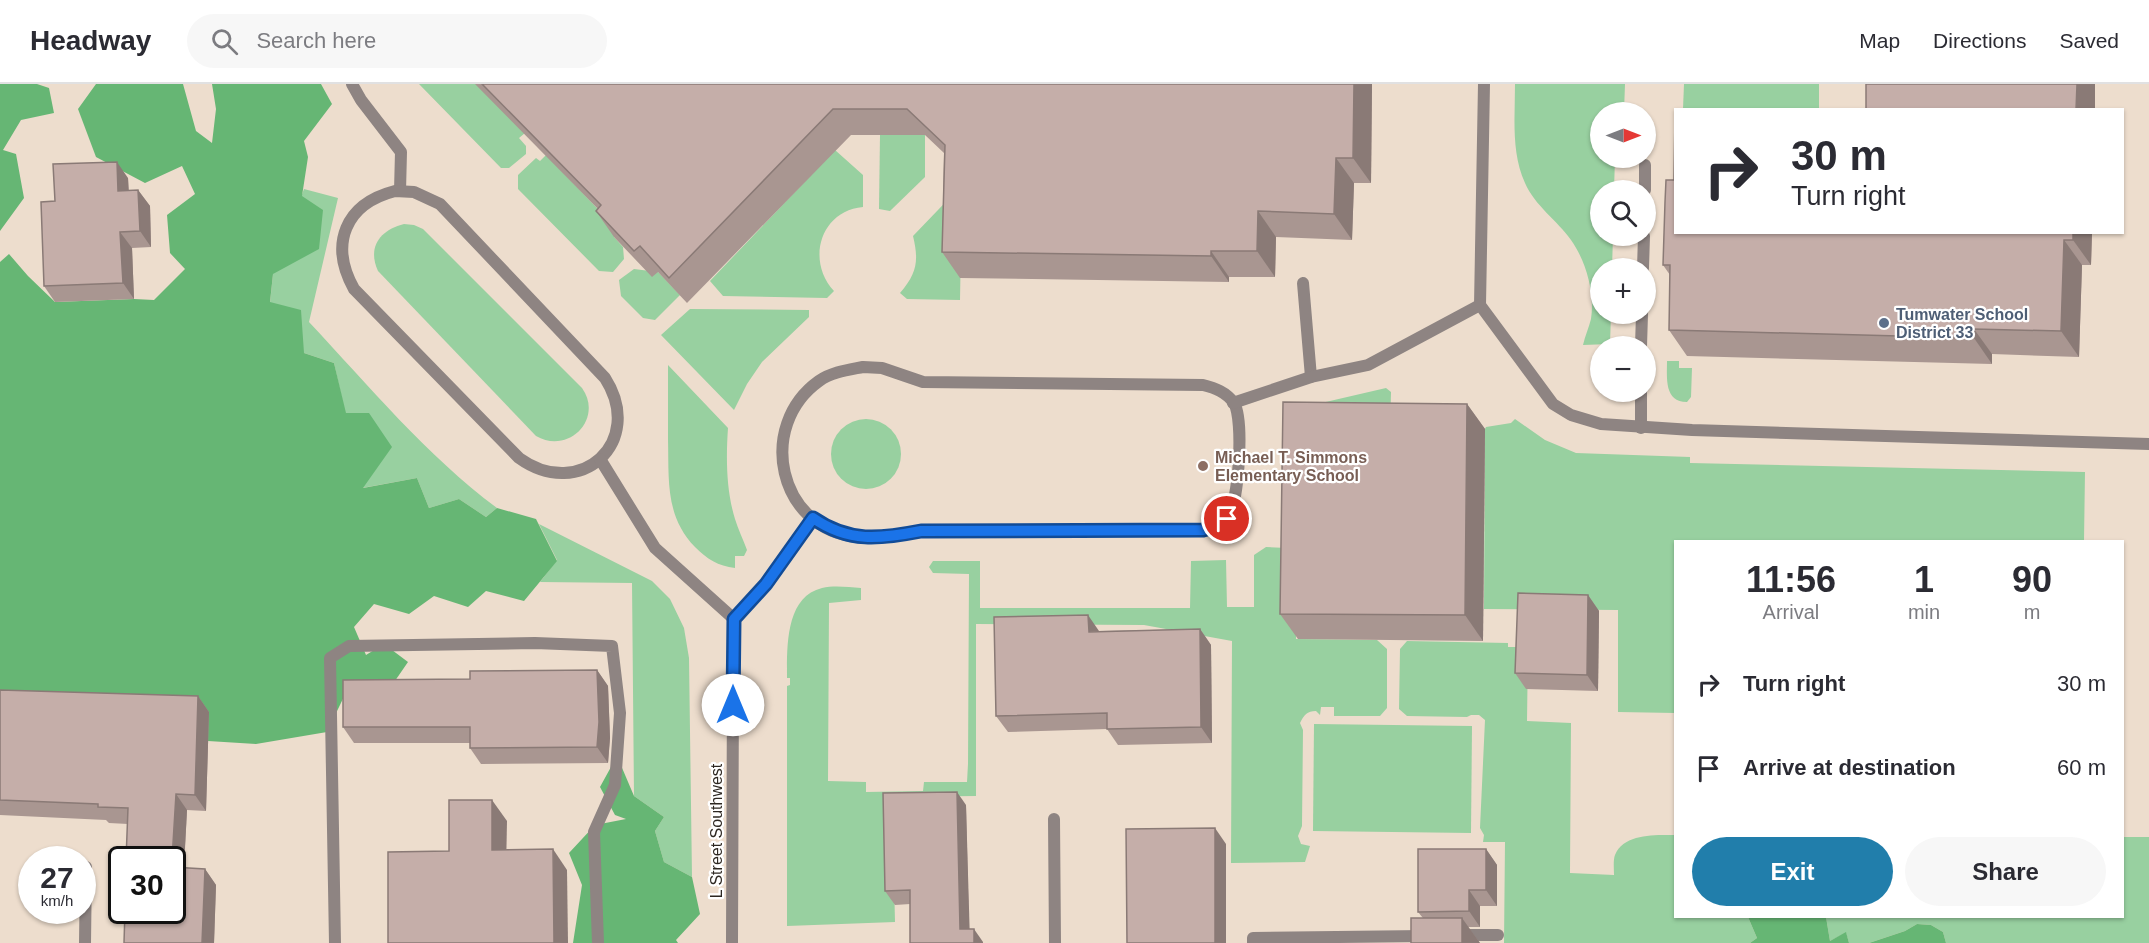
<!DOCTYPE html>
<html lang="en">
<head>
<meta charset="utf-8">
<style>
  body { margin:0; font-family:Arial,sans-serif; background:#f7f7f7; color:#2b2b33; height:100vh; display:flex; flex-direction:column; font-size:22px; white-space:nowrap }
  * { box-sizing:border-box; margin:0 }
  p { font-size:20px; color:#7c7c81 }
  .icon { flex:none; width:33px; height:33px; fill:none; stroke:currentColor; stroke-width:2; stroke-linecap:round; stroke-linejoin:round }
  .map { position:relative; flex:1; overflow:hidden }
  .panel { position:absolute; left:1674px; top:456px; width:450px; height:378px; display:flex; flex-direction:column; background:#fff; border-radius:0px; box-shadow:0 2px 4px #0004 }
  .panel>* { flex:none }
  .guide { position:absolute; left:1674px; top:24px; width:450px; height:126px; border-radius:0px; box-shadow:0 2px 4px #0004; background:#fff; color:#2b2b33; overflow:hidden }
  .needle { width:39px; rotate:90deg }
  .controls { position:absolute; left:1590px; top:18px; display:grid; gap:12px }
  .controls a { display:grid; place-items:center; width:66px; height:66px; border-radius:50%; background:#fff; box-shadow:0 2px 4px #0004; font-size:30px }
  .speed { position:absolute; left:18px; top:762px; display:flex; gap:12px; font-size:30px; font-weight:700; text-align:center }
  .speed>* { display:grid; place-content:center; width:78px; height:78px; border-radius:50%; background:#fff; box-shadow:0 2px 4px #0004; line-height:1 }
  .speed small { font-size:15px; font-weight:400 }
  .speed .limit { border:3px solid #111; border-radius:9px; background:#fff; color:#111 }
  .pin { position:absolute; display:grid; place-items:center; width:51px; height:51px; color:#fff; margin:-26px; border:3px solid #fff; border-radius:50%; box-shadow:0 2px 6px #0007 }
  .me { position:absolute; width:66px; margin:-33px; rotate:0deg; stroke-linejoin:round; filter:drop-shadow(0 0 4px #0008) }
  .turn { display:flex; align-items:center; gap:21px; height:126px; padding:0 18px; font-size:27px }
  .turn .icon { width:78px; height:78px; stroke-width:2.5 }
  .turn b { display:block; font-size:42px; line-height:51px }
  .eta { display:flex; justify-content:space-evenly; align-items:center; height:102px; text-align:center }
  .eta b { font-size:36px; font-weight:700; line-height:42px }
  .button { display:flex; gap:12px; margin-top:auto; padding:12px 18px }
  .button a { flex:1; height:69px; border-radius:36px; background:#217eab; color:#fff; font-size:24px; font-weight:700; line-height:69px; text-align:center }
  .button a+a { background:#f7f7f7; color:#2b2b33 }
  ul { padding:0; list-style:none }
  li { display:flex; align-items:center; gap:18px; height:84px; padding:0 18px }
  li div { flex:1 }
  li b { display:block; font-size:22px }
  li em { font-style:normal }
  header { display:flex; align-items:center; gap:36px; box-sizing:border-box; height:84px; padding:0 30px; background:#fff; border-bottom:2px solid #e1e1e2 }
  header strong { font-size:28px }
  nav { display:flex; gap:33px; margin-inline-start:auto; font-size:21px }
  .search { width:420px; height:54px; background:#f7f7f7; display:flex; align-items:center; gap:15px; box-sizing:border-box; padding:0 21px; border-radius:33px; color:#7c7c81; font-size:22px }
  .map>svg:first-child { display:block }
</style>
</head>
<body>
<header>
<strong>Headway</strong>
<div class="search"><svg class="icon" aria-label="search" viewBox="0 0 24 24"><circle cx="10" cy="10" r="6"/><path d="M15 15l6 6"/></svg>Search here</div>
<nav><a>Map</a><a>Directions</a><a>Saved</a></nav>
</header>
<div class="map">
<svg width="2149" height="859" viewBox="0 0 2149 859">
  <rect width="100%" height="100%" fill="#edddcd"/>
  <g fill="#98d0a0">
    <path d="M 419,0 L 476,0 L 525,49 L 519,54 L 526,62 L 526,70 L 509,84 L 501,84 Z"/>
    <path d="M 1515,0 L 1625,0 L 1624,28 L 1600,28 L 1600,74 L 1615,74 L 1614,106 L 1600,106 L 1600,152 L 1613,152 L 1612,184 L 1600,184 L 1600,230 L 1611,230 L 1610,260 L 1583,261 C 1585,252 1589,243 1591,235 C 1595,209 1586,177 1571,156 C 1557,136 1535,122 1525,99 C 1511,68 1515,33 1515,0 Z"/>
    <path d="M 1684,0 L 1819,0 L 1819,25 L 1683,25 Z"/>
    <path d="M 880,51 L 925,51 L 925,93 L 890,127 L 879,125 Z"/>
    <path d="M 835,66 L 863,91 L 863,123 C 820,127 806,177 834,207 L 827,214 L 723,212 L 710,197 Z"/>
    <path d="M 546,71 L 619,147 L 614,153 L 623,163 L 624,175 L 613,188 L 599,187 L 518,105 L 518,91 L 536,74 L 540,77 Z"/>
    <path d="M 962,101 L 960,216 L 907,215 L 900,209 C 917,189 919,177 913,152 Z"/>
    <path d="M 304,105 L 338,114 L 309,238 C 369,302 426,371 497,424 L 486,433 L 459,415 L 429,424 L 417,394 L 362,404 L 334,279 L 304,269 L 270,219 L 273,190 Z"/>
    <path d="M 404,140 L 414,141 L 423,145 L 582,304 C 604,335 568,371 536,352 L 378,187 C 367,163 380,146 404,140 Z"/>
    <path d="M 634,185 L 658,188 L 680,211 L 655,236 L 643,234 L 621,212 L 619,196 Z"/>
    <path d="M 690,225 L 809,226 L 809,233 L 762,278 L 747,300 L 734,326 L 661,251 Z"/>
    <path d="M 1667,277 L 1679,277 L 1679,284 L 1692,284 L 1691,313 L 1687,318 C 1664,318 1667,294 1667,277 Z"/>
    <path d="M 668,281 L 728,344 C 726,373 726,406 735,435 C 738,445 743,455 747,466 L 744,472 L 735,472 L 735,484 C 718,482 707,475 695,463 C 665,432 669,396 668,355 C 668,331 668,306 668,281 Z"/>
    <path d="M 1386,304 L 1391,308 L 1390,345 L 1317,320 Z"/>
    <circle cx="866" cy="370" r="35"/>
    <path d="M 1515,335 L 1545,356 L 1576,369 L 1690,373 L 1690,379 L 2085,388 L 2084,457 L 1676,458 L 1675,629 L 1618,628 L 1618,526 L 1484,525 L 1485,345 L 1486,343 L 1511,339 Z"/>
    <path d="M 539,440 L 652,497 L 670,515 L 684,544 L 689,574 L 692,793 L 664,778 L 655,747 L 664,733 L 634,712 L 632,499 L 540,498 L 557,476 Z"/>
    <path d="M 1266,463 L 1287,464 L 1296,489 L 1296,555 L 1377,556 L 1387,565 L 1387,624 L 1380,632 L 1334,632 L 1334,623 L 1321,623 L 1320,631 L 1316,627 C 1307,627 1304,631 1300,639 L 1303,646 L 1302,742 L 1298,752 L 1301,760 L 1310,762 L 1305,778 L 1231,779 L 1232,557 L 1144,541 L 976,540 L 976,712 L 892,713 L 895,838 L 787,842 L 787,602 L 790,601 L 790,594 L 787,594 C 787,564 785,513 822,504 C 834,501 848,503 861,504 L 861,516 L 829,519 L 828,697 L 866,698 L 866,708 L 923,707 L 924,698 L 967,698 L 968,680 L 969,490 L 933,489 L 929,483 L 933,477 L 980,477 L 980,524 L 1190,524 L 1191,477 L 1226,476 L 1227,523 L 1254,523 L 1254,471 Z"/>
    <path d="M 1407,557 L 1508,559 L 1508,563 L 1528,563 L 1527,637 L 1571,639 L 1570,789 L 1614,791 C 1614,785 1613,776 1615,771 C 1624,749 1656,751 1675,751 L 1676,832 L 1748,833 L 1757,854 L 1750,859 L 1504,859 L 1505,758 L 1483,758 L 1484,751 L 1480,744 L 1485,636 L 1479,631 L 1471,631 L 1467,633 L 1407,632 L 1399,625 L 1400,565 Z"/>
    <path d="M 1314,640 L 1472,642 L 1471,749 L 1313,747 Z"/>
    <path d="M 2123,753 L 2149,753 L 2149,859 L 1946,859 L 1943,848 L 1931,841 L 1917,840 L 1905,847 L 1869,859 L 1849,859 L 1846,849 L 1830,857 L 1826,833 L 2122,832 Z"/>
  </g>
  <g fill="#66b674">
    <path d="M 0,0 L 37,0 L 49,4 L 54,29 L 21,36 L 3,66 L 16,70 L 24,114 L 0,147 Z"/>
    <path d="M 96,0 L 183,0 L 196,47 L 212,59 L 216,25 L 212,0 L 321,0 L 332,20 L 304,57 L 308,73 L 302,112 L 323,126 L 319,165 L 273,190 L 270,218 L 301,226 L 304,269 L 334,279 L 346,329 L 369,329 L 392,363 L 363,404 L 417,394 L 429,424 L 459,415 L 486,433 L 497,424 L 536,435 L 557,477 L 524,517 L 486,507 L 468,523 L 434,512 L 409,530 L 374,520 L 354,543 L 366,571 L 384,560 L 408,578 L 388,607 L 351,598 L 327,648 L 256,660 L 208,657 L 208,628 L 0,622 L 0,178 L 9,170 L 28,192 L 55,218 L 134,215 L 154,216 L 185,185 L 170,169 L 167,131 L 195,110 L 182,82 L 145,99 L 96,73 L 78,25 Z"/>
    <path d="M 617,672 L 634,712 L 664,733 L 655,747 L 664,778 L 692,793 L 700,830 L 676,856 L 678,859 L 573,859 L 582,801 L 569,769 L 595,741 L 626,735 L 615,731 L 600,703 Z"/>
    <path d="M 1748,833 L 1826,833 L 1830,857 L 1846,848 L 1849,859 L 1750,859 L 1757,854 Z"/>
    <path d="M 1917,840 L 1931,841 L 1943,848 L 1946,859 L 1869,859 L 1905,847 Z"/>
  </g>
  <g fill="none" stroke-linecap="round" stroke-linejoin="round">
    <g stroke="#8e8482" stroke-width="12">
      <path d="M 352,0 L 361,16 L 401,68 L 400,107"/>
      <path d="M 1645,106 L 1645,81"/>
      <path d="M 395,107 L 414,108 L 440,120 L 605,294 C 646,358 580,418 519,374 L 354,205 C 329,160 345,120 395,107 Z"/>
      <path d="M 1643,184 L 1644,152"/>
      <path d="M 1303,199 L 1311,293"/>
      <path d="M 1480,221 L 1484,0"/>
      <path d="M 1641,262 L 1642,230"/>
      <path d="M 863,283 L 882,284 L 923,298 L 1203,301 C 1215,304 1226,308 1234,319 C 1244,336 1239,417 1228,433 C 1222,441 1212,443 1203,446 L 921,447 C 900,451 879,456 857,453 C 778,445 756,342 819,297 C 832,288 848,286 863,283 Z"/>
      <path d="M 1641,308 L 1641,344"/>
      <path d="M 1233,319 L 1311,293 L 1368,281 L 1480,221 L 1553,320 L 1571,331 L 1601,340 L 1692,346 L 2149,360"/>
      <path d="M 600,375 L 655,464 L 734,535"/>
      <path d="M 733,598 L 734,535 L 766,500 L 813,434"/>
      <path d="M 1458,851 L 1498,851"/>
      <path d="M 85,859 L 86,783"/>
      <path d="M 335,859 L 330,574 L 349,562 L 535,559 L 612,562 L 620,629 L 615,701 L 594,748 L 598,859"/>
      <path d="M 1253,859 L 1253,854 L 1425,852"/>
    </g>
    <g stroke="#8e8482" stroke-width="12">
      <path d="M 1054,735 L 1055,859"/>
      <path d="M 732,859 L 733,598"/>
    </g>
  </g>
  <g fill="#a99691">
    <path d="M 475,0 L 1372,0 L 1371,99 L 1354,99 L 1352,156 L 1276,153 L 1275,193 L 1229,193 L 1229,198 L 960,194 L 942,168 L 944,69 L 925,51 L 851,51 L 687,219 L 658,188 L 652,193 L 614,153 L 596,127 L 598,125 Z"/>
    <path d="M 128,94 L 129,107 L 138,106 L 150,122 L 151,163 L 132,164 L 134,215 L 55,218 L 44,202 L 55,117 Z"/>
    <path d="M 1676,148 L 2092,148 L 2091,181 L 2082,181 L 2079,273 L 1992,270 L 1992,280 L 1687,272 L 1669,246 L 1670,191 L 1663,181 Z"/>
    <path d="M 1467,320 L 1485,345 L 1483,557 L 1298,555 L 1280,530 Z"/>
    <path d="M 1588,511 L 1599,527 L 1598,607 L 1526,605 L 1515,589 Z"/>
    <path d="M 1200,545 L 1211,561 L 1212,659 L 1118,661 L 1107,645 L 1008,648 L 996,632 L 1099,547 Z"/>
    <path d="M 597,586 L 608,602 L 610,654 L 608,679 L 481,680 L 470,664 L 470,659 L 354,659 L 343,643 L 470,595 Z"/>
    <path d="M 0,606 L 198,612 L 209,628 L 206,727 L 187,726 L 184,784 L 205,785 L 216,801 L 214,859 L 128,740 L 109,739 L 106,736 L 0,731 Z"/>
    <path d="M 966,721 L 969,845 L 983,859 L 910,859 L 910,820 L 895,821 L 885,807 Z"/>
    <path d="M 1486,765 L 1497,781 L 1497,822 L 1480,822 L 1480,843 L 1468,843 L 1480,859 L 1423,834 L 1418,828 Z"/>
  </g>
  <g fill="#8a7a76">
    <path d="M 1354,0 L 1372,0 L 1371,99 L 1353,74 Z"/>
    <path d="M 2077,0 L 2095,0 L 2095,26 L 2076,26 Z"/>
    <path d="M 1336,74 L 1354,99 L 1352,156 L 1334,130 Z"/>
    <path d="M 117,78 L 128,94 L 129,123 L 118,107 Z"/>
    <path d="M 138,106 L 150,122 L 151,163 L 140,147 Z"/>
    <path d="M 1258,127 L 1276,153 L 1275,193 L 1257,167 Z"/>
    <path d="M 120,148 L 132,164 L 134,215 L 123,199 Z"/>
    <path d="M 2073,148 L 2092,148 L 2091,181 L 2073,156 Z"/>
    <path d="M 2064,156 L 2082,181 L 2079,273 L 2061,247 Z"/>
    <path d="M 1211,167 L 1229,193 L 1229,198 L 1211,172 Z"/>
    <path d="M 1974,245 L 1992,270 L 1992,280 L 1974,254 Z"/>
    <path d="M 1467,320 L 1485,345 L 1483,557 L 1465,531 Z"/>
    <path d="M 1588,511 L 1599,527 L 1598,607 L 1587,591 Z"/>
    <path d="M 1088,531 L 1099,547 L 1089,548 Z"/>
    <path d="M 1200,545 L 1211,561 L 1212,659 L 1201,643 Z"/>
    <path d="M 597,586 L 608,602 L 610,654 L 608,679 L 597,663 Z"/>
    <path d="M 198,612 L 209,628 L 206,727 L 195,711 Z"/>
    <path d="M 957,708 L 966,721 L 970,859 L 960,845 Z"/>
    <path d="M 176,710 L 187,726 L 183,799 L 172,784 Z"/>
    <path d="M 492,716 L 507,737 L 506,787 L 492,766 Z"/>
    <path d="M 1215,744 L 1226,760 L 1226,859 L 1215,859 Z"/>
    <path d="M 553,765 L 567,786 L 568,859 L 554,859 Z"/>
    <path d="M 1486,765 L 1497,781 L 1497,822 L 1486,806 Z"/>
    <path d="M 205,785 L 216,801 L 214,859 L 202,859 Z"/>
    <path d="M 1469,806 L 1480,822 L 1480,843 L 1469,827 Z"/>
    <path d="M 1462,834 L 1480,859 L 1462,859 Z"/>
    <path d="M 974,845 L 983,858 L 983,859 L 974,859 Z"/>
  </g>
  <g fill="#c5aea9" stroke="#8a7a76" stroke-width="1.5">
    <path d="M 482,0 L 1354,0 L 1353,74 L 1336,74 L 1334,130 L 1258,127 L 1257,167 L 1211,167 L 1211,172 L 942,168 L 945,61 L 907,25 L 833,25 L 669,194 L 640,162 L 634,167 L 596,127 L 601,121 Z"/>
    <path d="M 1866,0 L 2077,0 L 2076,26 L 1866,26 Z"/>
    <path d="M 1675,33 L 1676,148 L 2073,148 L 2073,156 L 2064,156 L 2061,247 L 1974,245 L 1974,254 L 1669,246 L 1670,181 L 1663,181 L 1665,118 L 1666,96 L 1674,96 Z"/>
    <path d="M 117,78 L 118,107 L 138,106 L 140,147 L 120,148 L 123,199 L 44,202 L 41,118 L 55,117 L 53,80 Z"/>
    <path d="M 1283,318 L 1467,320 L 1465,531 L 1280,530 Z"/>
    <path d="M 1518,509 L 1588,511 L 1587,591 L 1515,589 Z"/>
    <path d="M 1088,531 L 1089,548 L 1200,545 L 1201,643 L 1107,645 L 1107,629 L 996,632 L 994,533 Z"/>
    <path d="M 597,586 L 599,638 L 597,663 L 470,664 L 470,643 L 343,643 L 343,596 L 470,595 L 470,587 Z"/>
    <path d="M 0,606 L 198,612 L 195,711 L 176,710 L 172,776 L 126,776 L 128,724 L 98,723 L 98,720 L 0,716 Z"/>
    <path d="M 957,708 L 960,845 L 974,845 L 974,859 L 910,859 L 910,806 L 885,807 L 883,709 Z"/>
    <path d="M 449,716 L 492,716 L 492,766 L 553,765 L 554,859 L 388,859 L 388,768 L 449,767 Z"/>
    <path d="M 1215,744 L 1215,859 L 1127,859 L 1126,745 Z"/>
    <path d="M 1418,765 L 1486,765 L 1486,806 L 1469,806 L 1469,827 L 1418,828 Z"/>
    <path d="M 172,783 L 205,785 L 202,859 L 124,859 L 125,826 L 172,826 Z"/>
    <rect x="1411" y="834" width="51" height="25"/>
  </g>
  <g fill="none" stroke-linecap="round" stroke-linejoin="round">
    <g stroke="#114b97" stroke-width="15">
      <path id="route" d="M 733,621 L 734,535 L 766,500 L 813,434 C 849,459 880,455 921,447 L 1203,446 L 1217,442 L 1227,435"/>
    </g>
    <use href="#route" stroke="#1a73e8" stroke-width="10"/>
  </g>
  <circle fill="#5c6f8a" stroke="#fff" stroke-width="2" cx="1884" cy="239" r="6"/>
  <circle fill="#8d6e63" stroke="#fff" stroke-width="2" cx="1203" cy="382" r="6"/>
  <g text-anchor="middle" stroke-width="4.5" stroke-linejoin="round" paint-order="stroke">
    <g font-size="16" font-weight="bold" fill="#4e5e75" stroke="#fff" text-anchor="start">
      <text x="1896" y="236">Tumwater School<tspan x="1896" dy="18">District 33</tspan></text>
    </g>
    <g font-size="16" font-weight="bold" fill="#785e54" stroke="#fff" text-anchor="start">
      <text x="1215" y="379">Michael T. Simmons<tspan x="1215" dy="18">Elementary School</tspan></text>
    </g>
    <g font-size="16" fill="#2d2721" stroke="#fff">
      <text transform="translate(716 747) rotate(-90)" y="6">L Street Southwest</text>
    </g>
  </g>
</svg>
<div class="controls">
<a><svg class="needle" viewBox="-14 -14 28 28"><path d="M0-13l5 13h-10z" fill="#e53935"/><path d="M0 13l5-13h-10z" fill="#7c7c81"/></svg></a>
<a><svg class="icon" aria-label="search" viewBox="0 0 24 24"><circle cx="10" cy="10" r="6"/><path d="M15 15l6 6"/></svg></a>
<a>+</a>
<a>−</a>
</div>
<div class="speed"><div>27<small>km/h</small></div><div class="limit">30</div></div>
<div class="pin" style="left:1227px;top:435px;background:#d93025"><svg class="icon" aria-label="arrive" viewBox="0 0 24 24"><path d="M6 21V4h12l-3 4 3 4H6"/></svg></div>
<svg class="me" style="left:733px;top:621px" viewBox="-20 -20 40 40"><circle r="19" fill="#fff"/><path d="M0-13L10 11 0 6-10 11z" fill="#1a73e8"/></svg>
<div class="guide">
<div class="turn"><svg class="icon" aria-label="right" viewBox="0 0 24 24"><path d="M7 20v-9h11M14 6l5 5-5 5"/></svg><div><b>30 m</b>Turn right</div></div>
</div>
<section class="panel">
<div class="eta">
<div><b>11:56</b><p>Arrival</p></div>
<div><b>1</b><p>min</p></div>
<div><b>90</b><p>m</p></div>
</div>
<ul>
<li><svg class="icon" aria-label="right" viewBox="0 0 24 24"><path d="M7 20v-9h11M14 6l5 5-5 5"/></svg><div><b>Turn right</b></div><em>30 m</em></li>
<li><svg class="icon" aria-label="arrive" viewBox="0 0 24 24"><path d="M6 21V4h12l-3 4 3 4H6"/></svg><div><b>Arrive at destination</b></div><em>60 m</em></li>
</ul>
<div class="button"><a>Exit</a><a>Share</a></div>
</section>
</div>
</body>
</html>
